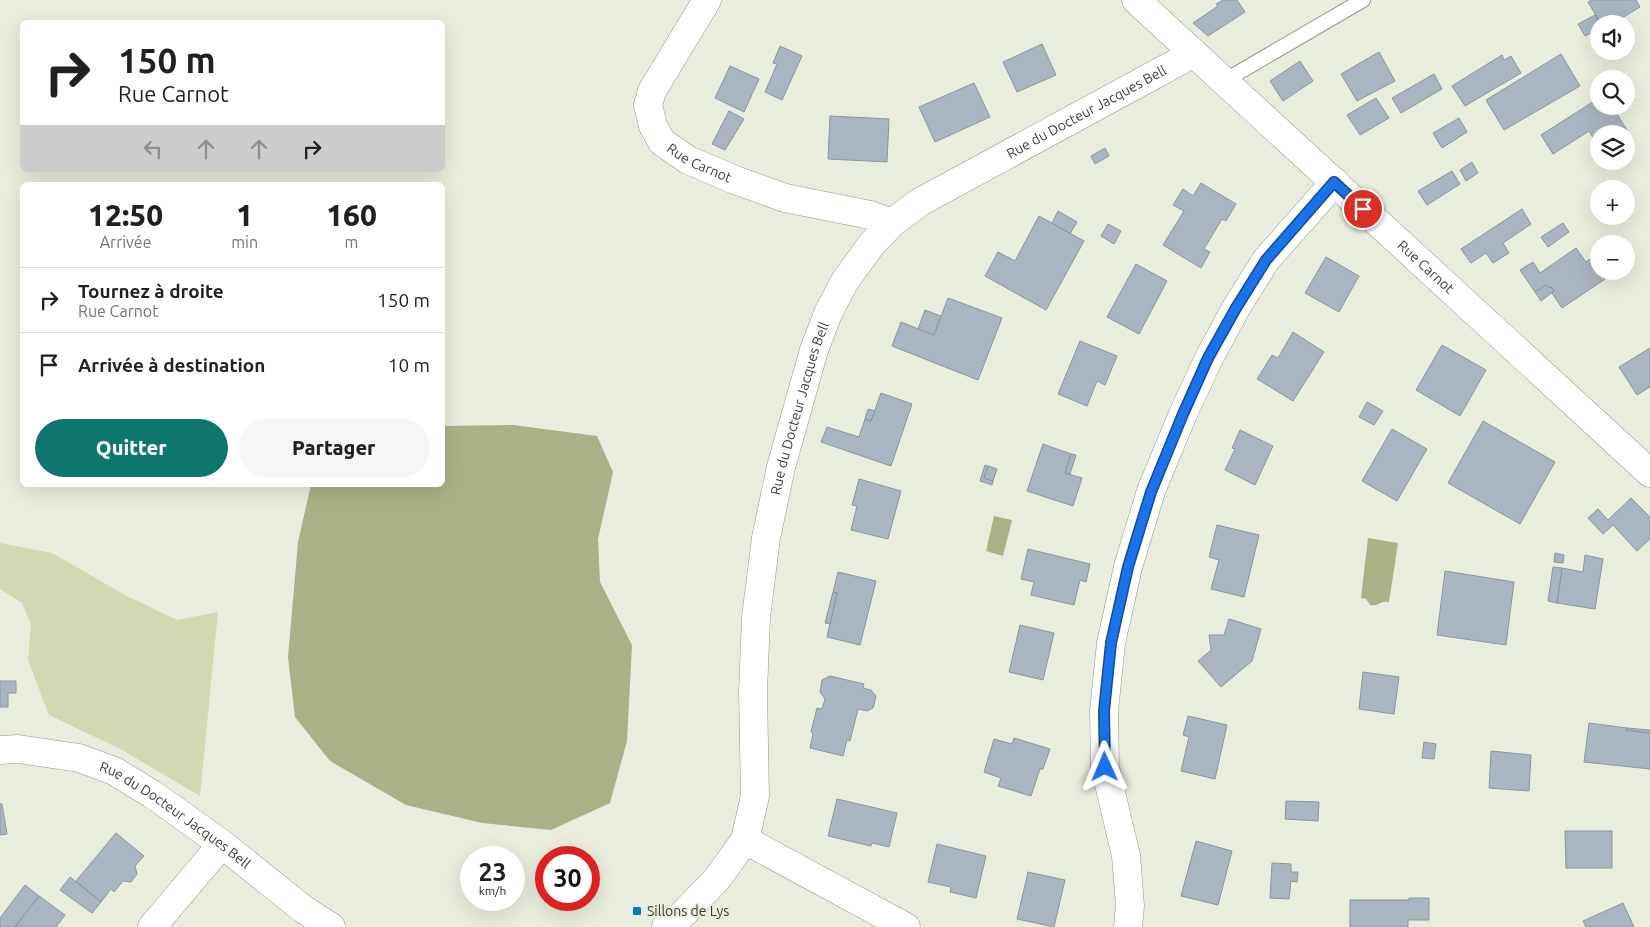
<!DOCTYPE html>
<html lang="fr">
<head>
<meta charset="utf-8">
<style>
  body { margin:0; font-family:Ubuntu,sans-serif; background:#f6f6f6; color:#202124; height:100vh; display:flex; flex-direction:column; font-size:19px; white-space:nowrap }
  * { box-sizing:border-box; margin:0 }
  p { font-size:16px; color:#757577 }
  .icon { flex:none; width:28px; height:28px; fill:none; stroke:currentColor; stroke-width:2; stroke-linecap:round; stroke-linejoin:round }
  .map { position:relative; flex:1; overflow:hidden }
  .details { position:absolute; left:20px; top:182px; width:425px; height:305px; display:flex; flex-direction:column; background:#fff; border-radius:8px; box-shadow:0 5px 20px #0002 }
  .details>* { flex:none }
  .banner { position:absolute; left:20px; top:20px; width:425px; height:152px; border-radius:8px; box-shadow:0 5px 20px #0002; background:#fff; color:#202124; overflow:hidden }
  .tools { position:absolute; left:1590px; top:15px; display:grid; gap:10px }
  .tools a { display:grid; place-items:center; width:45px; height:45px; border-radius:50%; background:#fff; box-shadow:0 5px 20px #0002; font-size:25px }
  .speed { position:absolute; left:460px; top:846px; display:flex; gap:10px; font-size:25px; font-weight:700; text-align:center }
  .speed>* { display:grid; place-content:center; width:65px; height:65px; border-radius:50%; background:#fff; box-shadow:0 5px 20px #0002; line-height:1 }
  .speed small { font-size:12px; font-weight:400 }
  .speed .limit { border:8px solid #d22; background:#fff; color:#111 }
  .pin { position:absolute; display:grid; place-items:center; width:42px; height:42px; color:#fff; margin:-21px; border:2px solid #fff; border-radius:50%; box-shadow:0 1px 5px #0007 }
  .me { position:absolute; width:55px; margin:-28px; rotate:359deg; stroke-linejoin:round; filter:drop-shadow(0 0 4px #0008) }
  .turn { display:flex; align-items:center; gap:18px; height:105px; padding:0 15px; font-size:22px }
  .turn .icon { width:65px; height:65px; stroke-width:2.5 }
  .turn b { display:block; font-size:35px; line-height:42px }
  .lanes { display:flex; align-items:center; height:48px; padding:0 15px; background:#0003; justify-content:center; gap:25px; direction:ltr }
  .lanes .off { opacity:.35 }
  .eta { display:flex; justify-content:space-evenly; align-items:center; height:85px; text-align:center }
  .eta b { font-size:30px; font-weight:800; line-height:35px }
  .cta { display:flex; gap:10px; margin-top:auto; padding:10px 15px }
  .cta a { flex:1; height:58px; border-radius:30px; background:#0f766e; color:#fff; font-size:20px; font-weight:800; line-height:58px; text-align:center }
  .cta a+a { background:#f6f6f6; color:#202124 }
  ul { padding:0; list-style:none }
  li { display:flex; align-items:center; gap:15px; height:65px; padding:0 15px; border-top:1px solid #e0e0e0 }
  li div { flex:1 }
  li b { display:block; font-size:19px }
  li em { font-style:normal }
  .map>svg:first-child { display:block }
</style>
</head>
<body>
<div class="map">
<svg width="1650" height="927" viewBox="0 0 1650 927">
  <rect width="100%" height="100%" fill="#e9eddd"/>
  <path fill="#d0d9b2" d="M 0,543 L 52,553 L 125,595 L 177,620 L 218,612 L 200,796 L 122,750 L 49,715 L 28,660 L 31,625 L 22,603 L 0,589 Z"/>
  <g fill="#a9b287">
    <path d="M 513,425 L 597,436 L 613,472 L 598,539 L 600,582 L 632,645 L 627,741 L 610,803 L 551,830 L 482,823 L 406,805 L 330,761 L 295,717 L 288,657 L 298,542 L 311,485 L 442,485 L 443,426 Z"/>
    <path d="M 994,516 L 1012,520 L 1003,556 L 986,551 Z"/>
    <path d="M 1368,538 L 1398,543 L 1389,602 C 1380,600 1378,607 1370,605 L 1366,599 L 1361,598 Z"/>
  </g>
  <g fill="#a9b5c0" stroke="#8a95a0">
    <path d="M 1223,0 L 1237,0 L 1245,12 L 1208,36 L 1193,23 L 1218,6 L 1216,4 Z"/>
    <path d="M 1592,0 L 1636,0 L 1640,7 L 1612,24 L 1601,24 L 1588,2 Z"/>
    <path d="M 1595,15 L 1601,24 L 1599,24 L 1599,29 L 1585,36 L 1578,24 Z"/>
    <path d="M 1042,44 L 1056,75 L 1017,92 L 1003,62 Z"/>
    <path d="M 780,46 L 802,56 L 782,100 L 765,92 L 777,64 L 773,63 Z"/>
    <path d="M 1379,52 L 1395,81 L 1357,101 L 1341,74 Z"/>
    <path d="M 1561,54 L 1580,86 L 1504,130 L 1486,100 Z"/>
    <path d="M 1502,55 L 1504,60 L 1511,56 L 1521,73 L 1465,106 L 1452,86 Z"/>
    <path d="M 1300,61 L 1313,81 L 1283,101 L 1270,81 Z"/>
    <path d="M 730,66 L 759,79 L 744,112 L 715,98 Z"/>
    <path d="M 1434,74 L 1442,89 L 1401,113 L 1392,98 Z"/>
    <path d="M 974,83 L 990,117 L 935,142 L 919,107 Z"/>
    <path d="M 1376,98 L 1389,118 L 1360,135 L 1347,115 Z"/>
    <path d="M 1599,98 L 1599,106 L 1612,106 L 1628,132 L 1624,134 L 1599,134 L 1599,147 L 1589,131 L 1553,154 L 1541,135 Z"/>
    <path d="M 729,111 L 744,119 L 725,150 L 712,144 Z"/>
    <path d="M 830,116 L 889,119 L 887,162 L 828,159 Z"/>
    <path d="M 1459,118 L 1467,132 L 1442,148 L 1433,133 Z"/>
    <path d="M 1105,148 L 1109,156 L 1095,164 L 1091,156 Z"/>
    <path d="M 1472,162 L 1478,173 L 1466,181 L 1460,170 Z"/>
    <path d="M 1452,171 L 1460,184 L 1427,205 L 1418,191 Z"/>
    <path d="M 1201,183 L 1236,204 L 1226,221 L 1222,219 L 1204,249 L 1210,252 L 1201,268 L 1163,245 L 1184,211 L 1173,205 L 1183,189 L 1193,196 Z"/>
    <path d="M 1522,209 L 1531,224 L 1503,243 L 1509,253 L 1493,263 L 1486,253 L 1471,263 L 1461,249 Z"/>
    <path d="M 1058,211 L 1077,222 L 1070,234 L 1052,223 Z"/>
    <path d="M 1039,216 L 1084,241 L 1046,310 L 985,276 L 998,252 L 1015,261 Z"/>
    <path d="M 1563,223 L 1569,232 L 1548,247 L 1541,237 Z"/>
    <path d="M 1108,224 L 1121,231 L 1114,244 L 1101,236 Z"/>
    <path d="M 1576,248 L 1586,262 L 1591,258 L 1599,271 L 1600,271 L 1605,279 L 1562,308 L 1552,293 L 1554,291 L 1551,287 L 1549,288 L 1546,285 L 1535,292 L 1520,270 L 1533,262 L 1540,273 Z"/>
    <path d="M 1326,257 L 1359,276 L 1339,312 L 1305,293 Z"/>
    <path d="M 1136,264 L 1167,281 L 1139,334 L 1107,317 Z"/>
    <path d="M 1546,285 L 1549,288 L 1551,287 L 1554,291 L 1541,301 L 1535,292 Z"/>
    <path d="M 948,298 L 1002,318 L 978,380 L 892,346 L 901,322 L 934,335 Z"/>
    <path d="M 925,310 L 941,316 L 934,335 L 918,329 Z"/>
    <path d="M 1293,332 L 1324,352 L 1293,401 L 1257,379 L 1272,355 L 1278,358 Z"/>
    <path d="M 1080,341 L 1117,356 L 1105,385 L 1097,381 L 1087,406 L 1058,394 Z"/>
    <path d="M 1442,345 L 1486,370 L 1460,416 L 1416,390 Z"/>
    <path d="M 1650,348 L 1650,387 L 1637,395 L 1619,367 Z"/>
    <path d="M 881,393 L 912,404 L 891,466 L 821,442 L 827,427 L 859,437 L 865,419 L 871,421 Z"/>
    <path d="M 1367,402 L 1383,411 L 1374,425 L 1359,417 Z"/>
    <path d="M 868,409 L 875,411 L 871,421 L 865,419 Z"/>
    <path d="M 1483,421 L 1555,462 L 1520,524 L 1448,483 Z"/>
    <path d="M 1392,429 L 1427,449 L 1397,501 L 1362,481 Z"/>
    <path d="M 1240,430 L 1273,446 L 1255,485 L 1225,470 L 1235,449 L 1232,448 Z"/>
    <path d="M 1043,444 L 1071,454 L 1065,473 L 1082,478 L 1073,506 L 1027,491 Z"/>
    <path d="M 1071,454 L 1076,455 L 1070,474 L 1065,473 Z"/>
    <path d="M 985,465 L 988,466 L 984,478 L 993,481 L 992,485 L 980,481 Z"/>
    <path d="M 988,466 L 997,469 L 993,481 L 984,478 Z"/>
    <path d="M 859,479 L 901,491 L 888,539 L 851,530 L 857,506 L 852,505 Z"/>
    <path d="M 1631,498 L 1650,517 L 1650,539 L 1637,551 L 1613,525 L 1603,534 L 1588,518 L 1598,509 L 1608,520 Z"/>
    <path d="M 1217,525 L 1259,535 L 1244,597 L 1211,589 L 1219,560 L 1209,557 Z"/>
    <path d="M 1028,549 L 1090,564 L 1086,582 L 1080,580 L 1074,605 L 1031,595 L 1034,582 L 1021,579 Z"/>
    <path d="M 1555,553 L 1564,555 L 1563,563 L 1554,562 Z"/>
    <path d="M 1585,555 L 1603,559 L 1595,609 L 1557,603 L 1562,568 L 1583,572 Z"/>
    <path d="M 1553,567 L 1562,568 L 1557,603 L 1548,601 Z"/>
    <path d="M 1445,571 L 1514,582 L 1506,645 L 1437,635 Z"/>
    <path d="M 838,572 L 876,581 L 860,645 L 827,637 L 837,593 L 833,592 Z"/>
    <path d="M 833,592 L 837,593 L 830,624 L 825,623 Z"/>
    <path d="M 1229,619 L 1261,629 L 1252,661 L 1221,687 L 1198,661 L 1211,650 L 1209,635 L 1224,635 Z"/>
    <path d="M 1020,625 L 1054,633 L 1043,680 L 1009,672 Z"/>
    <path d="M 1363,672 L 1399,677 L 1394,714 L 1359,709 Z"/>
    <path d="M 830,676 L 864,684 L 863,688 L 871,690 L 876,696 L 873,708 L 867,711 L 858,709 L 850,741 L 847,740 L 843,756 L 810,748 L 813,733 L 811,732 L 817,708 L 822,709 L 825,699 L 820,692 L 822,680 Z"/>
    <path d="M 0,681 L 16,681 L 16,693 L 8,693 L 8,707 L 0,707 Z"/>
    <path d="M 1188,716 L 1227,725 L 1215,779 L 1181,771 L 1189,737 L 1183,735 Z"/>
    <path d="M 1589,723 L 1627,728 L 1626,730 L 1650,733 L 1650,769 L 1584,762 Z"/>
    <path d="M 1627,728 L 1650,730 L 1650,733 L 1626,730 Z"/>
    <path d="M 1014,738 L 1050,749 L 1043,769 L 1040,769 L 1031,796 L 998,786 L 1001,778 L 984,772 L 994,739 L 1012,744 Z"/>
    <path d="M 1424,742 L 1436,744 L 1434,759 L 1422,758 Z"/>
    <path d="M 1491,751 L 1531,755 L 1529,791 L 1489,788 Z"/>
    <path d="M 837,799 L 897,813 L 889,847 L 872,843 L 871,846 L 828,836 Z"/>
    <path d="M 1286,801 L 1319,802 L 1318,821 L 1285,819 Z"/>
    <path d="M 0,804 L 2,804 L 7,834 L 0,835 Z"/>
    <path d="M 1565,831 L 1612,831 L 1612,868 L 1566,868 Z"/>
    <path d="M 116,833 L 144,856 L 135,866 L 137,874 L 131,882 L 123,881 L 114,892 L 111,889 L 101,902 L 76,881 Z"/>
    <path d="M 1196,841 L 1232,851 L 1218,905 L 1181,896 Z"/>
    <path d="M 937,844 L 986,856 L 976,898 L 950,892 L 951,887 L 928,882 Z"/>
    <path d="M 1272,863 L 1291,864 L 1291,872 L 1298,872 L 1297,882 L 1291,881 L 1289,899 L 1270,898 Z"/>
    <path d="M 1028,872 L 1065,880 L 1054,927 L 1017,919 Z"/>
    <path d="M 70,877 L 101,902 L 92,913 L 60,890 Z"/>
    <path d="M 25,885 L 39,896 L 15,927 L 0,927 L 0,918 Z"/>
    <path d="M 39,896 L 65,915 L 56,927 L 15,927 Z"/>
    <path d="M 1409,898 L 1429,898 L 1429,920 L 1408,920 L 1408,927 L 1350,927 L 1350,900 L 1409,900 Z"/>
    <path d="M 1623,903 L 1634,927 L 1586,927 L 1583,921 Z"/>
  </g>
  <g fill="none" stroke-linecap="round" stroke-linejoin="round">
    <g stroke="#939789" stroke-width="16">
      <path id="lane" d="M 1224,81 L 1363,0"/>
    </g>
    <g stroke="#939789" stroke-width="29">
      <g id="street">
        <path id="s1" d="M 707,0 L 652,91 L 648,105 L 653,126 L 662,142 L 688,160 L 735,180 L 785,198 L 870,215 L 892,223"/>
        <path id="s2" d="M 1136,0 L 1650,473"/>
        <path id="s3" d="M 0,750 L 18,749 L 79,758 L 114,771 L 152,794 L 222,844 L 303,909 L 331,927"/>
        <path d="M 745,840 L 906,927"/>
        <path d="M 152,927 L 222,844"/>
        <path id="s4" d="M 666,927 L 680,917 L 717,879 L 745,840 L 755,796 L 753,692 L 756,617 L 766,538 L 781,467 L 814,350 L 829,311 L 845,281 L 871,245 L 892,223 L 920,202 L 1178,62 L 1192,52"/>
        <path d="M 1128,927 L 1130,906 L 1126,856 L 1105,767 L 1104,711 L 1111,643 L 1128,567 L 1151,491 L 1183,414 L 1209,358 L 1236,308 L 1266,260 L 1335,182"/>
      </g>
    </g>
    <use href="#lane" stroke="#fff" stroke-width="14"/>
    <use href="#street" stroke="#fff" stroke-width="28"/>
  </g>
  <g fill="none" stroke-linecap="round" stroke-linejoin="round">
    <g stroke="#114b97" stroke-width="12">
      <path id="route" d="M 1105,767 L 1104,711 L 1111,643 L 1128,567 L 1151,492 L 1183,414 L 1208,358 L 1236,308 L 1266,260 L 1334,182 L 1363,209"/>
    </g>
    <use href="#route" stroke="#1a73e8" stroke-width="9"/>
  </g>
  <rect fill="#0079c3" stroke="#e9eddd" stroke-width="2" x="632" y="906" width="10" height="10" rx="2.5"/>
  <g text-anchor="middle" stroke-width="4" stroke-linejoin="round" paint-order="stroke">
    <g font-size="14" fill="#3a3c36" stroke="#e9eddd">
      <text dy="5" stroke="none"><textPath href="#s4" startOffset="991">Rue du Docteur Jacques Bell</textPath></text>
      <text dy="5" stroke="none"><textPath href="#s1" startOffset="204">Rue Carnot</textPath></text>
      <text dy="5" stroke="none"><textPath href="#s2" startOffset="394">Rue Carnot</textPath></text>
      <text dy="5" stroke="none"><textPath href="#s4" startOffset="556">Rue du Docteur Jacques Bell</textPath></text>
      <text dy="5" stroke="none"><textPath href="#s3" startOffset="192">Rue du Docteur Jacques Bell</textPath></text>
    </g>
    <g font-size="14" fill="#3a3c36" stroke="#e9eddd" text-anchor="start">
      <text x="647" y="916">Sillons de Lys</text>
    </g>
  </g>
</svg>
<div class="tools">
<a><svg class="icon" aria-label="sound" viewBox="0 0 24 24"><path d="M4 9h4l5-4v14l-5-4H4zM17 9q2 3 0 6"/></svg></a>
<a><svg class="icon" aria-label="search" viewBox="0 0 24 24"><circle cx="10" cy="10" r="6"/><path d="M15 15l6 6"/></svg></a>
<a><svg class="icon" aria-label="layers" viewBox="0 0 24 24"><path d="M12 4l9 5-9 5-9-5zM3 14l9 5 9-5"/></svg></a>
<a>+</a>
<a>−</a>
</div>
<div class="speed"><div>23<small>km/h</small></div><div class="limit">30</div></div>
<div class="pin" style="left:1363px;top:209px;background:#d93025"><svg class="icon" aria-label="arrive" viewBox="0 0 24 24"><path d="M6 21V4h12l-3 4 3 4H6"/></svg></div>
<svg class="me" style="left:1105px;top:767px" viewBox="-20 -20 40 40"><path d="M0-17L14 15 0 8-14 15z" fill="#1a73e8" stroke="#fff" stroke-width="4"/></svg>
<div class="banner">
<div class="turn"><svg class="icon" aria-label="right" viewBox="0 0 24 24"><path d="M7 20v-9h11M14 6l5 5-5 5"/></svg><div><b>150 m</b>Rue Carnot</div></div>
<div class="lanes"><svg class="icon off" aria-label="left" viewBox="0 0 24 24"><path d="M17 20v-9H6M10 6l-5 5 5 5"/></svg><svg class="icon off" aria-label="ahead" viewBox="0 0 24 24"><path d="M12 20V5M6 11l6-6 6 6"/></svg><svg class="icon off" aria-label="ahead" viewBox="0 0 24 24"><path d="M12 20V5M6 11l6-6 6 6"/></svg><svg class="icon" aria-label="right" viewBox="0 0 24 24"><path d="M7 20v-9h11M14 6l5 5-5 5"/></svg></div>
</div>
<section class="details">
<div class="eta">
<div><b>12:50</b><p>Arrivée</p></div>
<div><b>1</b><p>min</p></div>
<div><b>160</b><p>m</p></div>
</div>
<ul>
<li><svg class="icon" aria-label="right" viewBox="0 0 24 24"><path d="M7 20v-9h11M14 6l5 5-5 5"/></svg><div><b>Tournez à droite</b><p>Rue Carnot</p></div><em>150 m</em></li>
<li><svg class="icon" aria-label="arrive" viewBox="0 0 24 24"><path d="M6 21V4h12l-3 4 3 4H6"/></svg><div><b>Arrivée à destination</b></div><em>10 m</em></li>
</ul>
<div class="cta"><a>Quitter</a><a>Partager</a></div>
</section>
</div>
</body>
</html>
